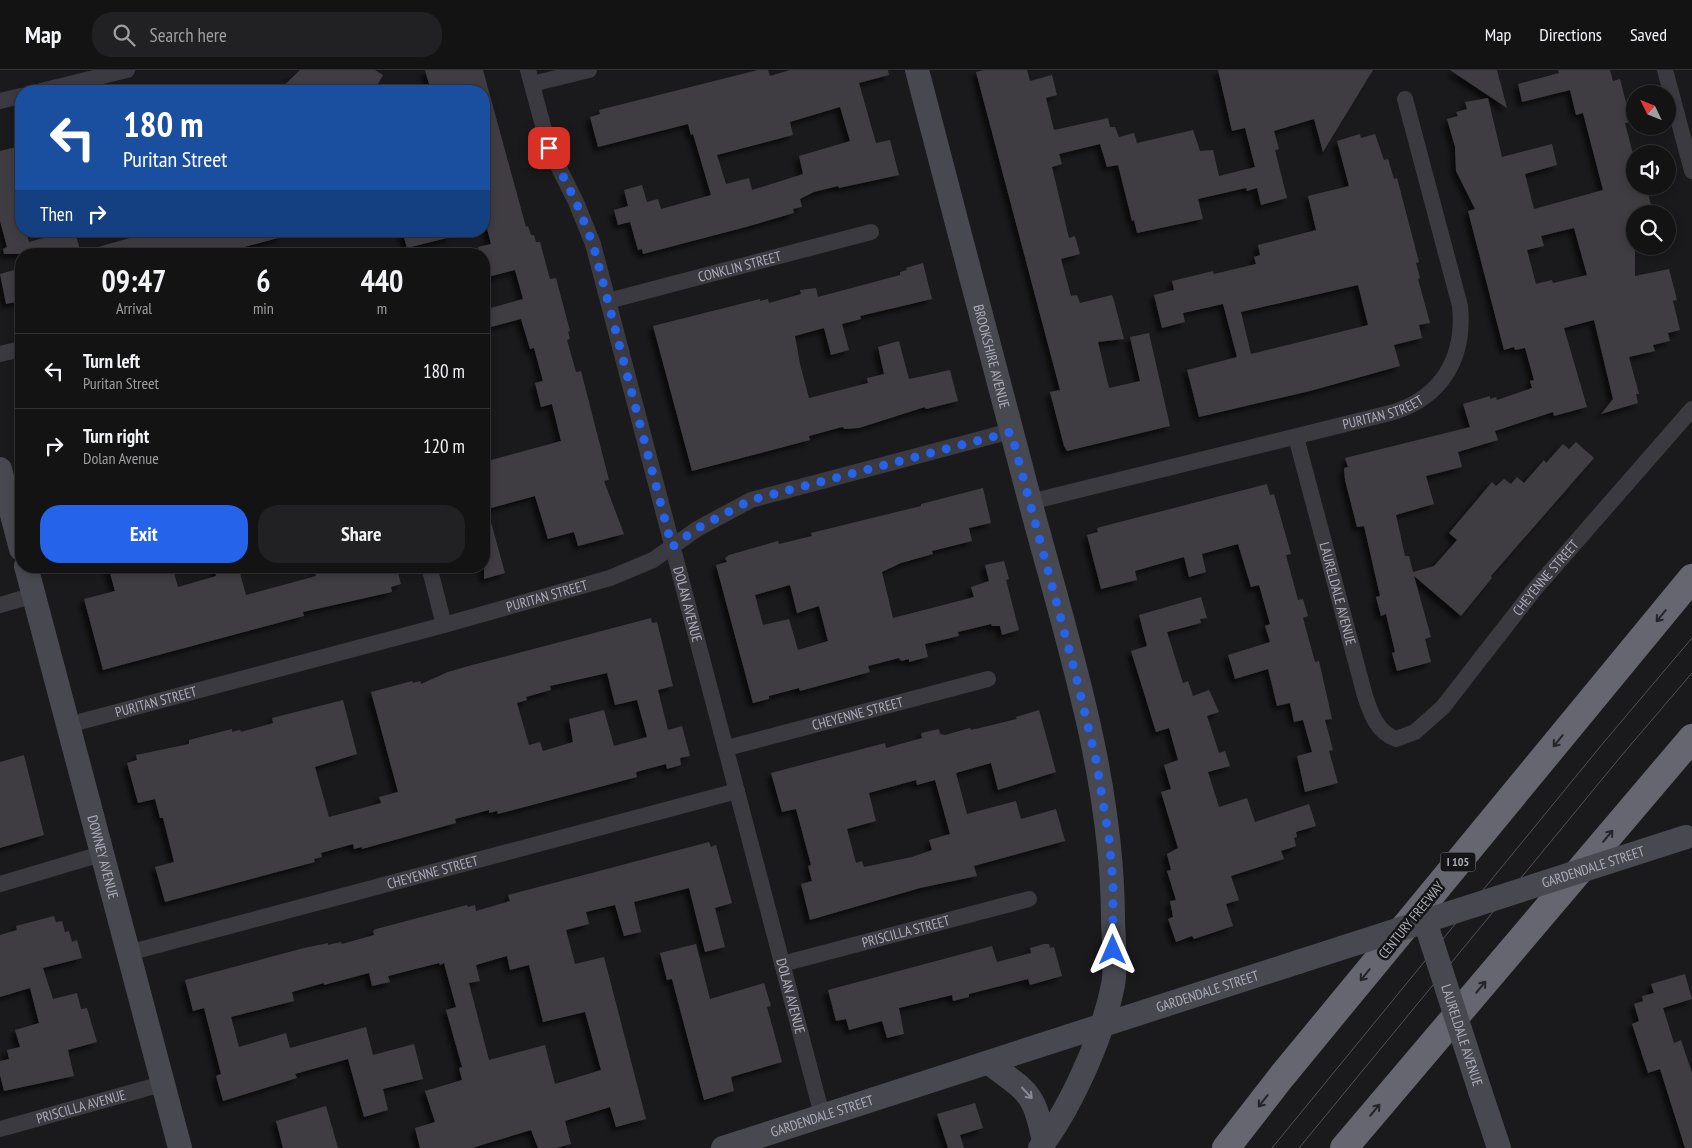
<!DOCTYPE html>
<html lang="en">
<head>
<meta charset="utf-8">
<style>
  body { margin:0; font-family:"PT Sans Narrow",sans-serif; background:#212022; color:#f1f3f6; height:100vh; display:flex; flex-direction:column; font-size:19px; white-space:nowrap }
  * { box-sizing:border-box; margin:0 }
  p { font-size:16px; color:#9d9ea0 }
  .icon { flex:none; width:28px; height:28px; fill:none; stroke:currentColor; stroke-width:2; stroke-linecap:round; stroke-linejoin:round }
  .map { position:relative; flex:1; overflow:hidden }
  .sheet { position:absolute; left:15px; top:178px; width:475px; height:325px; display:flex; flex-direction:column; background:#141314; border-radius:20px; box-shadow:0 2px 8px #0003,0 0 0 1px #333234 }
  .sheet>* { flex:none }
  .banner { position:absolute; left:15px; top:15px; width:475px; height:152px; border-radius:20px; box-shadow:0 2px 8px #0003,0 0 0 1px #333234; background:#1a4fa0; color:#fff; overflow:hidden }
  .needle { width:32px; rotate:313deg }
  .fabs { position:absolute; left:1626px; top:15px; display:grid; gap:10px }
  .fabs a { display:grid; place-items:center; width:50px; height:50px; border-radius:50%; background:#141314; box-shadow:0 2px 8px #0003,0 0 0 1px #333234; font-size:25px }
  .pin { position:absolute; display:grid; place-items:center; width:42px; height:42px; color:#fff; margin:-21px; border-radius:10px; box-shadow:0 2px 8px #0006 }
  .me { position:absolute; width:55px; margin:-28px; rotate:0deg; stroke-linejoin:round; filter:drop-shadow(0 0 4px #0008) }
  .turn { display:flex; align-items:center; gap:18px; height:105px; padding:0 25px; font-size:22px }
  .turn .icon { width:65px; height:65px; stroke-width:2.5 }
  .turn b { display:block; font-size:35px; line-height:42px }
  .then { display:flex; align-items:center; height:48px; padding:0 25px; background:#0003; gap:10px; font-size:19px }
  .eta { display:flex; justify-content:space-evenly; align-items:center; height:85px; text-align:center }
  .eta b { font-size:30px; font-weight:700; line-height:35px }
  .action { display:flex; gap:10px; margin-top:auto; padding:10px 25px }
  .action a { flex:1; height:58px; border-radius:20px; background:#2563eb; color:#fff; font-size:20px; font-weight:700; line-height:58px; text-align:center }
  .action a+a { background:#212022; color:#f1f3f6 }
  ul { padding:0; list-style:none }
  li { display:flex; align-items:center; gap:15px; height:75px; padding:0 25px; border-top:1px solid #333234 }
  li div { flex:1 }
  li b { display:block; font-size:19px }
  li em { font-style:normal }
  header { display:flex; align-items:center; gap:30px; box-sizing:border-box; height:70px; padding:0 25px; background:#141314; border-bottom:1px solid #333234 }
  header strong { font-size:24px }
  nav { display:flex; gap:28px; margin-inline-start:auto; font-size:18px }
  .search { width:350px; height:45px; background:#212022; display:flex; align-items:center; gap:12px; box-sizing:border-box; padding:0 18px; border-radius:20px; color:#9d9ea0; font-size:19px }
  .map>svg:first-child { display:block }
</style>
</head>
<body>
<header>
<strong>Map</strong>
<div class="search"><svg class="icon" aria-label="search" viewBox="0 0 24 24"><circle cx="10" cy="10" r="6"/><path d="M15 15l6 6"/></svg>Search here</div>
<nav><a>Map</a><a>Directions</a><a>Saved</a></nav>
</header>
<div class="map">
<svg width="1692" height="1078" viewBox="0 0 1692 1078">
  <defs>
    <filter id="shadow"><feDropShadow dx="-4.5" dy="4.5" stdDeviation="2.5" flood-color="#0009"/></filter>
  </defs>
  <rect width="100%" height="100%" fill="#1a191b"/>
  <g fill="#3f3e42" fill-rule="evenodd" filter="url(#shadow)">
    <path d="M 300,0 L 375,0 L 383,5 L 374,21 L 278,21 Z"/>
    <path d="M 425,0 L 483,0 L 526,157 L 528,156 L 531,165 L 534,165 L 536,172 L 540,172 L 550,209 L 556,208 L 570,261 L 568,262 L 570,269 L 567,270 L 576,302 L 581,301 L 609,410 L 604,411 L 624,464 L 578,476 L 574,462 L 548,469 L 535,426 L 484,440 L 484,392 L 561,371 L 552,334 L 541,337 L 535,313 L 543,311 L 534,278 L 530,279 L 521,249 L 491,257 L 487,239 L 523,229 L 515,200 L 484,208 L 484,184 L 480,184 L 478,177 L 491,174 L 484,147 L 484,21 L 431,21 Z"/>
    <path d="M 758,0 L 768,0 L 770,6 L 790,0 L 888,0 L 889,5 L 859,13 L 876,73 L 890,70 L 899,105 L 839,118 L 838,116 L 814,122 L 800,129 L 802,137 L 793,139 L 794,143 L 746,157 L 643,184 L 642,179 L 638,180 L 630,152 L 618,155 L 614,140 L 628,136 L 624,120 L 642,115 L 647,132 L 658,129 L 661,139 L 711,125 L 693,64 L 691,65 L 688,54 L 598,77 L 590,47 L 600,44 L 599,40 ZM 840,37 L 850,71 L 799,86 L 803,104 L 752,120 L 749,108 L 726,114 L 717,85 L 793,65 L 790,52 Z"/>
    <path d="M 984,0 L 1027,0 L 1030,11 L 1052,5 L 1057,25 L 1046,28 L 1054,60 L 1108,48 L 1110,57 L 1115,57 L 1119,67 L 1134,63 L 1137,73 L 1193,60 L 1200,81 L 1213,80 L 1219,106 L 1255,97 L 1245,58 L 1232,61 L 1218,0 L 1373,0 L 1323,82 L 1314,49 L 1274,61 L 1279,79 L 1275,80 L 1287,128 L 1261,135 L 1257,118 L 1247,121 L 1246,118 L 1198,129 L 1203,149 L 1137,163 L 1134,150 L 1132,151 L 1118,95 L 1107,97 L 1100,74 L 1059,84 L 1062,94 L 1052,97 L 1069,168 L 1075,166 L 1080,184 L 1061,189 L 1071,226 L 1077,225 L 1080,233 L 1112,225 L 1114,231 L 1124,269 L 1098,272 L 1109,318 L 1140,311 L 1130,267 L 1149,263 L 1170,356 L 1067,381 L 1064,376 L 1050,322 L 1060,320 L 976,2 Z"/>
    <path d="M 1450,0 L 1497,0 L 1507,38 Z"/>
    <path d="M 1558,0 L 1610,0 L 1613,11 L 1620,9 L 1631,52 L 1625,53 L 1635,92 L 1635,116 L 1646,116 L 1652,139 L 1635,144 L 1635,206 L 1669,199 L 1677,230 L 1673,231 L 1680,260 L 1668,263 L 1670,271 L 1653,275 L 1655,281 L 1629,287 L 1639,324 L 1636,324 L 1638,333 L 1601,344 L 1613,329 L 1594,250 L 1564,258 L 1587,337 L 1554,346 L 1553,342 L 1495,361 L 1498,370 L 1458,382 L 1462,397 L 1426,406 L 1434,434 L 1396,445 L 1405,486 L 1409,486 L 1413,502 L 1434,496 L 1457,470 L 1449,463 L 1492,412 L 1496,416 L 1504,409 L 1511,414 L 1517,407 L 1524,413 L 1544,390 L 1546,393 L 1563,374 L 1569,379 L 1576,372 L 1594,388 L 1491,506 L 1492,508 L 1461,546 L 1414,506 L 1431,567 L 1425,569 L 1431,592 L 1397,601 L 1392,583 L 1395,582 L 1386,544 L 1381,546 L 1376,527 L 1380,526 L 1364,456 L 1357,457 L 1345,410 L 1344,398 L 1348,397 L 1345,388 L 1470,357 L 1463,334 L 1490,326 L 1490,329 L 1496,327 L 1497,330 L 1532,318 L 1530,311 L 1534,310 L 1525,278 L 1515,280 L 1514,277 L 1504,280 L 1468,141 L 1475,139 L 1456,101 L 1455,77 L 1447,49 L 1458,46 L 1456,42 L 1467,39 L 1465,32 L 1488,28 L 1502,87 L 1552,74 L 1557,95 L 1525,104 L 1534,139 L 1603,120 L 1583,43 L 1576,45 L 1570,20 L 1522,32 L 1518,14 L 1559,3 ZM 1574,158 L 1587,205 L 1553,213 L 1552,210 L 1536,214 L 1527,180 L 1544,176 L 1541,166 Z"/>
    <path d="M 1360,64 L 1361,68 L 1375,64 L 1384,90 L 1388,89 L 1394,109 L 1397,108 L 1419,192 L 1416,193 L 1420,208 L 1418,209 L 1430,253 L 1419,255 L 1422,268 L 1394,275 L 1400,296 L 1310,321 L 1199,347 L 1187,300 L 1237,287 L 1223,234 L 1183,243 L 1185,252 L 1162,258 L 1154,225 L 1174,220 L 1172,211 L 1213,201 L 1214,204 L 1256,194 L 1254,187 L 1260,185 L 1258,175 L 1316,160 L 1308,126 L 1349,116 L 1337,71 ZM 1358,215 L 1368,255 L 1251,284 L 1241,242 Z"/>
    <path d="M 21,76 L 21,100 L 18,101 L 21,115 L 21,161 L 26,161 L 29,172 L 67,161 L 75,161 L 81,184 L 4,184 L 3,179 L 7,177 L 0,151 L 0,81 Z"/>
    <path d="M 154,161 L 281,161 L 282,167 L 217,184 L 92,184 L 91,179 Z"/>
    <path d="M 402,161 L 450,161 L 451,167 L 407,178 Z"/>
    <path d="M 923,193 L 932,229 L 860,246 L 861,249 L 842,254 L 849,280 L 831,285 L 824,258 L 795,266 L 800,294 L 809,328 L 868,313 L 867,308 L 884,304 L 878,277 L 899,271 L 909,309 L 950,300 L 958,331 L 926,339 L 925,337 L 859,358 L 845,359 L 842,357 L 809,366 L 810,370 L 692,401 L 653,256 L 760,229 L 760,231 L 768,229 L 769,233 L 801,224 L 800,220 L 816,218 L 818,227 L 900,205 L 900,202 L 907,200 L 906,198 Z"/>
    <path d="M 21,198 L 21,231 L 6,234 L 0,204 Z"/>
    <path d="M 1267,414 L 1270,425 L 1274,424 L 1291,484 L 1286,485 L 1298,530 L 1303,529 L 1308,546 L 1303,548 L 1315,592 L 1319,591 L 1332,649 L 1325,650 L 1333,680 L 1329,681 L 1338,713 L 1305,722 L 1297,686 L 1312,682 L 1303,650 L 1294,652 L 1290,633 L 1277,636 L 1268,599 L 1235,609 L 1228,585 L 1270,572 L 1265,556 L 1270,554 L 1259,515 L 1251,517 L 1238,474 L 1202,484 L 1206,502 L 1189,507 L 1184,487 L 1135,501 L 1137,510 L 1101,519 L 1087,465 L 1098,462 L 1097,458 L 1108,455 Z"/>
    <path d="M 983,418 L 991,453 L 969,458 L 972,471 L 932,481 L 933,484 L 901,493 L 882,502 L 893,548 L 974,527 L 971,517 L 989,511 L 985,495 L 1004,491 L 1009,509 L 1006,510 L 1019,560 L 1002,565 L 1000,556 L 992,556 L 991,554 L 958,562 L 959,566 L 925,574 L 928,587 L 909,592 L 909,589 L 901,591 L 899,588 L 868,596 L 870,602 L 800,621 L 799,618 L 769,626 L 769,629 L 753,633 L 716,495 L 727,492 L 725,488 L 729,485 L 778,471 L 779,474 L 812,466 L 811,463 L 921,436 L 921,434 ZM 790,515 L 797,543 L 819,536 L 828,571 L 798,580 L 789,549 L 763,555 L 755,525 Z"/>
    <path d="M 489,445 L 505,503 L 484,509 L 484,446 Z"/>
    <path d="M 108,496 L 172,496 L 178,517 L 216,506 L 214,496 L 238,496 L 246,525 L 316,506 L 315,502 L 325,500 L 324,496 L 396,496 L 401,514 L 391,517 L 392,522 L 303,542 L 304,546 L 300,547 L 103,600 L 84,529 L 115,521 Z"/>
    <path d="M 1201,527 L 1207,548 L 1200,549 L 1201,553 L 1167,562 L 1183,613 L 1188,611 L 1193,626 L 1209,620 L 1219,642 L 1207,646 L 1219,683 L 1225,681 L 1230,696 L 1208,702 L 1219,737 L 1247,728 L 1255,752 L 1309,734 L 1316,756 L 1296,762 L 1297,767 L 1294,768 L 1296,776 L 1281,781 L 1284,789 L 1231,806 L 1239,830 L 1226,834 L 1233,856 L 1194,869 L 1192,866 L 1176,872 L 1168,849 L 1173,847 L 1170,831 L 1176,830 L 1167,801 L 1171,800 L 1167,784 L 1178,778 L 1161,722 L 1171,719 L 1164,695 L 1178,690 L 1169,658 L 1156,662 L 1131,581 L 1147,576 L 1139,545 Z"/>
    <path d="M 651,548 L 652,553 L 657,552 L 673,616 L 658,620 L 668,660 L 682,656 L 690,686 L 680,688 L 681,695 L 667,699 L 666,694 L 636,702 L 637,707 L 498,744 L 497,741 L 489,743 L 489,740 L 455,749 L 456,753 L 362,779 L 362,777 L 354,779 L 353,774 L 321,783 L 322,787 L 314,789 L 315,792 L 165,832 L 155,797 L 174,792 L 163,748 L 160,748 L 155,729 L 138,733 L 127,693 L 137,690 L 136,685 L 189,674 L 189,670 L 232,659 L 232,662 L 240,660 L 241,662 L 273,653 L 272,648 L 343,630 L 357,684 L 315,697 L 329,747 L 381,733 L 379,727 L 398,722 L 371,622 L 412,611 L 413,613 L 420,611 L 421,614 L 448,602 L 465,597 ZM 607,603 L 615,635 L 637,630 L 647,667 L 614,676 L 604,640 L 569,649 L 573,672 L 543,681 L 540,672 L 529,675 L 517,633 L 527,630 L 526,627 L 551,620 L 550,616 Z"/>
    <path d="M 1039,640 L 1056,702 L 998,720 L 991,693 L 956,703 L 967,744 L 1016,731 L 1021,749 L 1056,739 L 1065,771 L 974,796 L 977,806 L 920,818 L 810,850 L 801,814 L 812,811 L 808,796 L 811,795 L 796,739 L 782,742 L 771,703 L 885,673 L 886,678 L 922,668 L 921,663 L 939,659 L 940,664 L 945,665 L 970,658 L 971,660 L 1017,649 L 1016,647 ZM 916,710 L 917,715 L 935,710 L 950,764 L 929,770 L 932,780 L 912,787 L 864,797 L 862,791 L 856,793 L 847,759 L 876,751 L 869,723 Z"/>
    <path d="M 24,685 L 44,765 L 0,778 L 0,692 Z"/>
    <path d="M 709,772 L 711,777 L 716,775 L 732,833 L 715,838 L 725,877 L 705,882 L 689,818 L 634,832 L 641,862 L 624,866 L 615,835 L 586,842 L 589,854 L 566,860 L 575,894 L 604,887 L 646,1049 L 616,1057 L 610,1037 L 565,1051 L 571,1074 L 556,1078 L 538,1078 L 531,1060 L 472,1078 L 420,1078 L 415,1058 L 435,1052 L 425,1021 L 462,1010 L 459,998 L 462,997 L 446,940 L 456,937 L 444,893 L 440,895 L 439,893 L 388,906 L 390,912 L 372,916 L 369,903 L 324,915 L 324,913 L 292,922 L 294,931 L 231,947 L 239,977 L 286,963 L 290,978 L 366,957 L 373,985 L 414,974 L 423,1009 L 383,1019 L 388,1040 L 364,1047 L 348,989 L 295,1004 L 297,1008 L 223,1031 L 216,1006 L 221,1004 L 204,938 L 193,941 L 185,910 L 304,878 L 328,873 L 328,875 L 341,872 L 342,874 L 374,865 L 373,861 L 376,859 L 467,835 L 468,837 L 475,835 L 476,841 L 510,831 L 508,825 ZM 507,886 L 510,900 L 529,895 L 543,952 L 585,942 L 601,1000 L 555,1014 L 545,975 L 489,990 L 469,913 L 480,911 L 476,895 Z"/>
    <path d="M 54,846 L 56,852 L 62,851 L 65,862 L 69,861 L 72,872 L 77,870 L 82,888 L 43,898 L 53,929 L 77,923 L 81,939 L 87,938 L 97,972 L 68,980 L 74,1006 L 4,1021 L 0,1005 L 0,991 L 9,989 L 7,980 L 20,977 L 15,960 L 39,953 L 30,918 L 0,927 L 0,865 L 17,860 L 16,856 Z"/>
    <path d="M 696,874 L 710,929 L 764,913 L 771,936 L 767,937 L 782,992 L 731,1007 L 734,1021 L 704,1030 L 672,909 L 667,910 L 660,883 Z"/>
    <path d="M 1044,874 L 1049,874 L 1050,878 L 1054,877 L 1062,906 L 1030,915 L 1028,909 L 969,924 L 969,927 L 953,931 L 952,925 L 899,938 L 904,964 L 887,968 L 882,951 L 849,960 L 846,949 L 836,951 L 828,920 L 992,876 L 997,892 L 1031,883 L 1030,878 Z"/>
    <path d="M 1685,904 L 1692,929 L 1663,938 L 1674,973 L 1681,970 L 1692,1003 L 1692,1078 L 1685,1078 L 1660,999 L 1648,1003 L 1632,954 L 1639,951 L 1634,934 L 1643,931 L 1642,926 L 1654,923 L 1651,914 Z"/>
    <path d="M 975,1033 L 983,1058 L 960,1065 L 964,1078 L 948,1078 L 937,1044 Z"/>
    <path d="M 326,1036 L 338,1078 L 283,1078 L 276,1051 Z"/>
  </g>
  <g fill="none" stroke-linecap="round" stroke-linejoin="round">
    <g stroke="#3b3a40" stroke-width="16">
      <path id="s1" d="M 528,0 L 549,78 L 576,132 L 593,174 L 822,1045"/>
      <path d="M 1665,0 L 1692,101"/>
      <path d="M 532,14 L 589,0"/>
      <path d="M 41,21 L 127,0"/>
      <path d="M 0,31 L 21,26"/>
      <path id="s2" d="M 608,231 L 871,162"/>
      <path d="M 0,284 L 21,279"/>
      <path id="s3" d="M 1296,367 L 1365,626 C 1371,644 1377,662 1396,669 L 1415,662 L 1443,637 L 1534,520 L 1692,339"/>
      <path id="s4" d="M 1030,432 L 1394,342 C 1443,326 1465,287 1460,236 L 1405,29"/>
      <path d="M 429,496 L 444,555"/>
      <path d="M 0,535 L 34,525"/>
      <path id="s5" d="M 68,655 L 444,555 L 610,508 L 653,490 L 697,459 L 751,430 L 1011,361"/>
      <path id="s6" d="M 727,678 L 988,609"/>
      <path d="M 0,814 L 101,784"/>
      <path id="s7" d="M 128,883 L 737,721"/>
      <path id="s8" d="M 782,894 L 1029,829"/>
      <path id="s9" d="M 0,1059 L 162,1014"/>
    </g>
    <g stroke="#484850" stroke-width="24">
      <path id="s10" d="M 917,0 C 955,145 992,290 1031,435 C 1067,570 1112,706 1113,847 C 1113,869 1117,894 1113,915 C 1103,966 1071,1037 1040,1078"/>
      <path d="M 0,399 L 21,479"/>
      <path id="s11" d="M 26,496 L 180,1078"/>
      <path d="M 989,993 C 1029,1023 1034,1022 1044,1072"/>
      <path d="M 1480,1021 L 1499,1078"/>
      <path id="s12" d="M 723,1078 L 1298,892"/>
    </g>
    <g stroke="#666671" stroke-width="28">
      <path d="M 1226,1078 L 1282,1006 L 1692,508"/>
      <path d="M 1344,1078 L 1692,668"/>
    </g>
    <g stroke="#515159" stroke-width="1">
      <path d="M 1272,1078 L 1604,672 L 1692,568"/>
      <path d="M 1299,1078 L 1622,685 L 1692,603"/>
    </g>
    <g stroke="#484850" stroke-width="24">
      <path id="s13" d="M 1425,851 L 1480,1021"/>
      <path id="s14" d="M 1298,892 L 1686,767"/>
    </g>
  </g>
  <defs><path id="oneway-shaft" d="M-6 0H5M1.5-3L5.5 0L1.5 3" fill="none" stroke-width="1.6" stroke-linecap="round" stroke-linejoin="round" transform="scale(1.25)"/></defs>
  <g stroke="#252428">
    <use href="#oneway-shaft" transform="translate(1661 546) rotate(129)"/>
    <use href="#oneway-shaft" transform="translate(1558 671) rotate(129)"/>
    <use href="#oneway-shaft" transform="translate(1608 766) rotate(-50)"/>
    <use href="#oneway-shaft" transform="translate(1365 905) rotate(129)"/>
    <use href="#oneway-shaft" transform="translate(1481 917) rotate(-50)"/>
    <use href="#oneway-shaft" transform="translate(1263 1031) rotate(128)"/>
    <use href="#oneway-shaft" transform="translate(1375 1040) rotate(-50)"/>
  </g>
  <use stroke="#898995" href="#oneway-shaft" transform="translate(1027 1023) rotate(47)"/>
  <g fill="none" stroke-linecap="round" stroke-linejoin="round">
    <path stroke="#2563eb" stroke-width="9" stroke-dasharray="0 16.2" d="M 549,78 L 576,132 L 593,174 L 672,477 L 696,459 L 751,430 L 1011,362 L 1075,602 L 1096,690 L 1109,769 L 1113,812 L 1113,880"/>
  </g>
  <g text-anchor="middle" stroke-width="5" stroke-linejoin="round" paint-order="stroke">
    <rect fill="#151416" stroke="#7f7e89" stroke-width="1" x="1440.5" y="782.5" width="35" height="19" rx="4"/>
    <g font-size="12" font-weight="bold" fill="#acacba">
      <text x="1458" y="796">I 105</text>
    </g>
    <g font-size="14" fill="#acacba" stroke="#151416">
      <text dy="5" stroke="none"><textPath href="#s2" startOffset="136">CONKLIN STREET</textPath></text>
      <text dy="5" stroke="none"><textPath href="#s10" startOffset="296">BROOKSHIRE AVENUE</textPath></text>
      <text dy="5" stroke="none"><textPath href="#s4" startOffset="364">PURITAN STREET</textPath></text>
      <text dy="5" stroke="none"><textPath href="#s3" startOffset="546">CHEYENNE STREET</textPath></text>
      <text dy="5" stroke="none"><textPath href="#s3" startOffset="162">LAURELDALE AVENUE</textPath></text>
      <text dy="5" stroke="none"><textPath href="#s5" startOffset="496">PURITAN STREET</textPath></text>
      <text dy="5" stroke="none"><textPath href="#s1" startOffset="559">DOLAN AVENUE</textPath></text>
      <text dy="5" stroke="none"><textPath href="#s5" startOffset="91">PURITAN STREET</textPath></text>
      <text dy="5" stroke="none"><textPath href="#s6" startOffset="135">CHEYENNE STREET</textPath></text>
      <text dy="5" stroke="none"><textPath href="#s11" startOffset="301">DOWNEY AVENUE</textPath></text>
      <text dy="5" stroke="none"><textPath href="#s14" startOffset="310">GARDENDALE STREET</textPath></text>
      <text dy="5" stroke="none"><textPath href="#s7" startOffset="315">CHEYENNE STREET</textPath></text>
      <text transform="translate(1411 850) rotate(-51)" y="5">CENTURY FREEWAY</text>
      <text dy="5" stroke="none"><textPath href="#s8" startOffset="128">PRISCILLA STREET</textPath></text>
      <text dy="5" stroke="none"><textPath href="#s12" startOffset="509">GARDENDALE STREET</textPath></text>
      <text dy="5" stroke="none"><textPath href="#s1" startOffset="964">DOLAN AVENUE</textPath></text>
      <text dy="5" stroke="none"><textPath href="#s13" startOffset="120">LAURELDALE AVENUE</textPath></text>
      <text dy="5" stroke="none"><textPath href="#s9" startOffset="84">PRISCILLA AVENUE</textPath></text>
      <text dy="5" stroke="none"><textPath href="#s12" startOffset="104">GARDENDALE STREET</textPath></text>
    </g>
  </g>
</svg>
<div class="fabs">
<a><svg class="needle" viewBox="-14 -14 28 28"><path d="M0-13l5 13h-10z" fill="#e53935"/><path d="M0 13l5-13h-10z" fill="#9d9ea0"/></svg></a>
<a><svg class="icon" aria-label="sound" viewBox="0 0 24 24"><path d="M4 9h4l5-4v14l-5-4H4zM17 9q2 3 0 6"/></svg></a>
<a><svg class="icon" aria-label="search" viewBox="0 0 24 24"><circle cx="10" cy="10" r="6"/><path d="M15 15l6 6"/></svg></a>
</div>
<div class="pin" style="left:549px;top:78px;background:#d93025"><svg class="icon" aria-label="arrive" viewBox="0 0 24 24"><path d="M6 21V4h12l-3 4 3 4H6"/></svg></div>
<svg class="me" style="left:1113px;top:880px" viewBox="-20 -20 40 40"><path d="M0-17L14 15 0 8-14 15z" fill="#2563eb" stroke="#fff" stroke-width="4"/></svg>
<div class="banner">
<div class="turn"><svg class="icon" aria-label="left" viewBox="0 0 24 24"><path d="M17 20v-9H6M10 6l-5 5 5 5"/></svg><div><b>180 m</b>Puritan Street</div></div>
<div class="then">Then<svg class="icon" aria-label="right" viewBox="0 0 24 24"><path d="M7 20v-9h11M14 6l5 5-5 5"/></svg></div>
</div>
<section class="sheet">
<div class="eta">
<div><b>09:47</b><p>Arrival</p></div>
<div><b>6</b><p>min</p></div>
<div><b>440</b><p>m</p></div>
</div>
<ul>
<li><svg class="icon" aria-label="left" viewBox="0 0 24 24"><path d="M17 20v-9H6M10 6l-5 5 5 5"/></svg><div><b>Turn left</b><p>Puritan Street</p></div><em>180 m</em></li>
<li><svg class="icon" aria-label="right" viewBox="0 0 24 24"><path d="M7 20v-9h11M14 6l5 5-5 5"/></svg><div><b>Turn right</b><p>Dolan Avenue</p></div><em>120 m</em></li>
</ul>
<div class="action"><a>Exit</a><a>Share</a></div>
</section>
</div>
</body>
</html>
